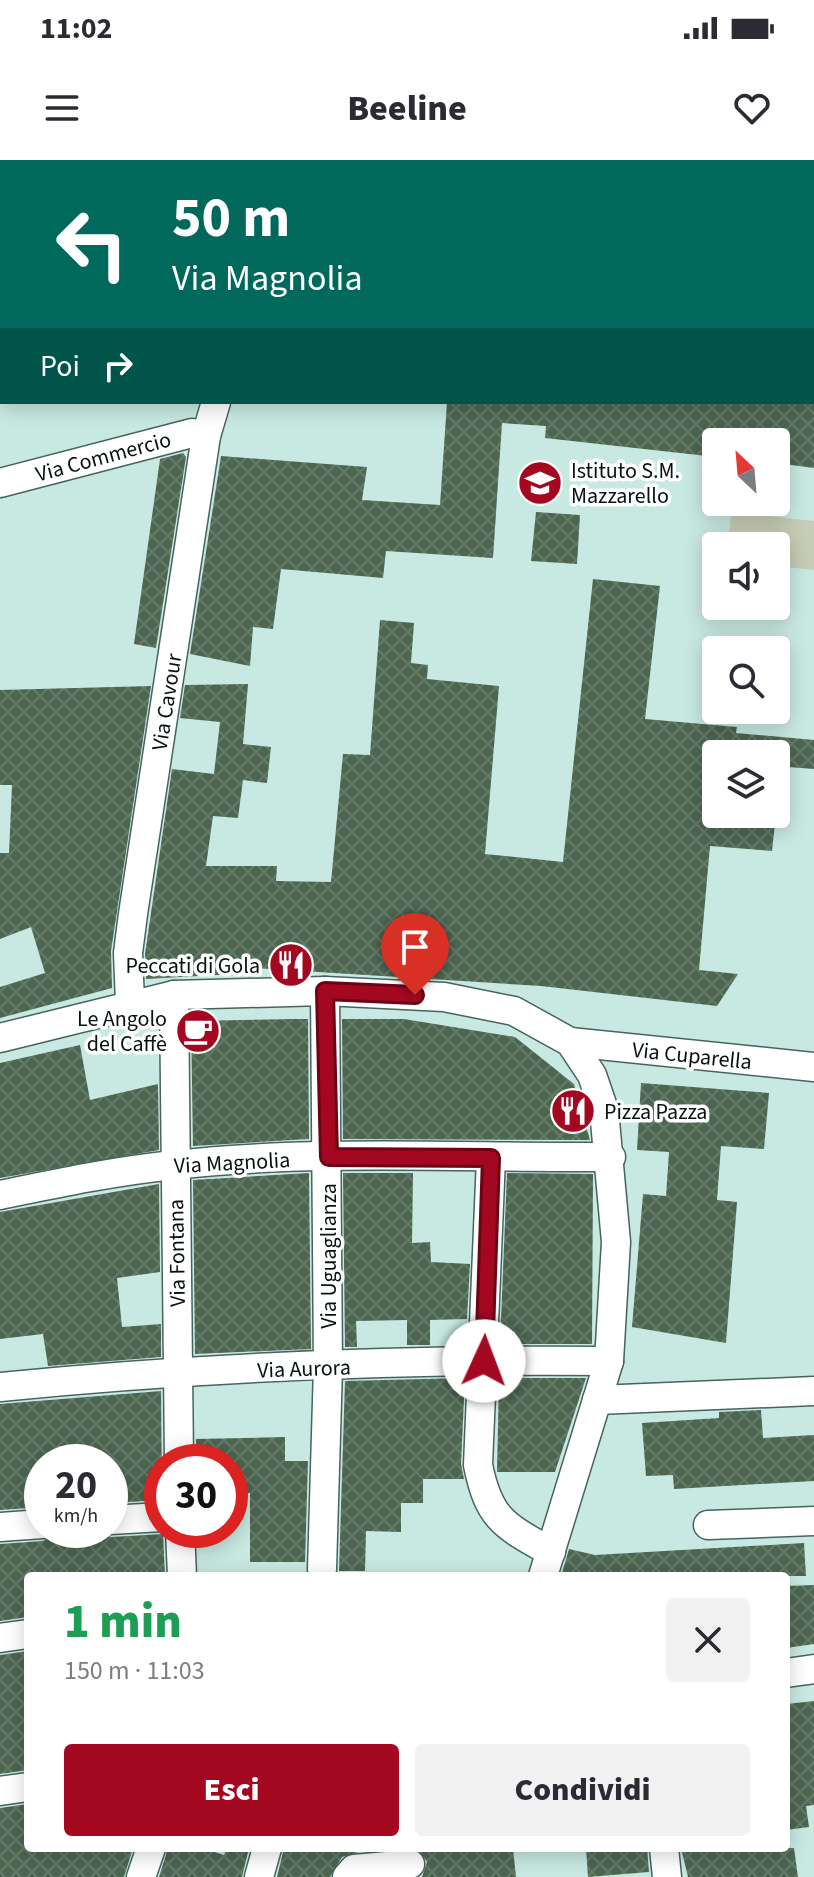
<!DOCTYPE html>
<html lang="it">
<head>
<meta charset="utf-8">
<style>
  body { margin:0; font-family:"Source Sans 3",sans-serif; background:#f2f2f3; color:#2b2b33; height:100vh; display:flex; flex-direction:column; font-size:30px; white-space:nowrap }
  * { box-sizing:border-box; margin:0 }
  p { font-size:26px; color:#7c7c81 }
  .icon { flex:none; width:44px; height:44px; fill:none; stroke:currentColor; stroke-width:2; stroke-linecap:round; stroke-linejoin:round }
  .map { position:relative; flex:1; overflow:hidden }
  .drawer { position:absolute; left:24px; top:1412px; width:766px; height:280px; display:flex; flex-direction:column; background:#fff; border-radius:8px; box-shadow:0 4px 20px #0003 }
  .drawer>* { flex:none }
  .guide { position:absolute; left:0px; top:0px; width:814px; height:244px; box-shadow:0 4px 20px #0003; background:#00695c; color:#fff; overflow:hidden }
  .needle { width:52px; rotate:334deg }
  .buttons { position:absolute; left:702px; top:268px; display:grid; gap:16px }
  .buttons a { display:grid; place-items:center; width:88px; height:88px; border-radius:8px; background:#fff; box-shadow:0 4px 20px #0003; font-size:40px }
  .speed { position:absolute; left:24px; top:1284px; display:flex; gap:16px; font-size:40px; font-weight:700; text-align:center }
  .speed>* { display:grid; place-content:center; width:104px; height:104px; border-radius:50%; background:#fff; box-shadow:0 4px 20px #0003; line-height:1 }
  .speed small { font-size:20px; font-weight:400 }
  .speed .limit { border:12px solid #d22; background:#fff; color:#111 }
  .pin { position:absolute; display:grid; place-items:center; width:68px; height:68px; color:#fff; margin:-82px -34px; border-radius:50% 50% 50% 0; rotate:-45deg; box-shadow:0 0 8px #0007 }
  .pin .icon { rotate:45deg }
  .me { position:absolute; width:88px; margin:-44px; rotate:2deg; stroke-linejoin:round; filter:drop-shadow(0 0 6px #0008) }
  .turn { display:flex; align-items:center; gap:28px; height:168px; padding:0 40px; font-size:36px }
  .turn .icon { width:104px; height:104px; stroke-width:2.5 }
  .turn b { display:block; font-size:56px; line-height:68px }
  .then { display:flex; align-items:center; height:76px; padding:0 40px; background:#0003; gap:16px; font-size:30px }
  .round { display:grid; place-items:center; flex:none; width:84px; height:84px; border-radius:8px; background:#f2f2f3 }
  .overview { display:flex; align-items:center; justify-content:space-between; height:136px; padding:0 40px }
  h1 { font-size:48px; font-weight:800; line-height:60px; color:#1e9e55 }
  .button { display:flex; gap:16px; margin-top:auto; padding:16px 40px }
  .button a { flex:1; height:92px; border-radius:8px; background:#a40821; color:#fff; font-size:32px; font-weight:800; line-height:92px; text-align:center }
  .button a+a { background:#f2f2f3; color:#2b2b33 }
  .status { display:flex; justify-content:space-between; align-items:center; height:56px; padding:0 40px; background:#fff; direction:ltr }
  .status svg { height:22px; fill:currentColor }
  header { display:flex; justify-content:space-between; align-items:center; height:104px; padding:0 40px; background:#fff; font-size:36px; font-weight:800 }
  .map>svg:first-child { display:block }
</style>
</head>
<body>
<div class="status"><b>11:02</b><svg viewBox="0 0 49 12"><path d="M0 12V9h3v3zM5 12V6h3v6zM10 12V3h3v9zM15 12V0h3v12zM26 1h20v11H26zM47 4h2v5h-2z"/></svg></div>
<header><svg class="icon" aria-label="menu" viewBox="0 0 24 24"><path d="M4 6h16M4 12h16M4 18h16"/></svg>Beeline<svg class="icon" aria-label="heart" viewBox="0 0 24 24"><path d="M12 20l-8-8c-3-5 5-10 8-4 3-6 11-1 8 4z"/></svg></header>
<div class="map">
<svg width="814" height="1717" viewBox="0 0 814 1717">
  <defs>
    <pattern id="building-cross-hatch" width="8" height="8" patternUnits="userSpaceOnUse" patternTransform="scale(2)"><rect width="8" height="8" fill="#4c6650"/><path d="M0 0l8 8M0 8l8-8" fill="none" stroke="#667a6a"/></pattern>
  </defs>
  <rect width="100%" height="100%" fill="#c8e9e2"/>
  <path fill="#c7ccb5" d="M 731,352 L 814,361 L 814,410 L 776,406 L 776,386 L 728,386 Z"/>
  <g fill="url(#building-cross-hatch)">
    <path d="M 447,242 L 814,242 L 814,308 L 776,303 L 776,282 L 716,282 L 716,297 L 545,278 L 546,266 L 502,263 L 493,398 L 386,391 L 383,418 L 281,409 L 273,469 L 253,467 L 250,506 L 190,494 L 221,296 L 367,307 L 362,340 L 440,345 Z"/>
    <path d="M 183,293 L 186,297 L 156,488 L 134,484 L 160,299 Z"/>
    <path d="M 536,352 L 580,355 L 577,404 L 531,401 Z"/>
    <path d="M 593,419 L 660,426 L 645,559 L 737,567 L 736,573 L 814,580 L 814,609 L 776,606 L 776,594 L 716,594 L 716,654 L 776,654 L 772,691 L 710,686 L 699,810 L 738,814 L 717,846 L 541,826 L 252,808 L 251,813 L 146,819 L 145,794 L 172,609 L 214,614 L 220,562 L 180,558 L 185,525 L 248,524 L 243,584 L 271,587 L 267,623 L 243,620 L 238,658 L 213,656 L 206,706 L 277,706 L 276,721 L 331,722 L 343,594 L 370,595 L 380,460 L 414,463 L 411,503 L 428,505 L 427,519 L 499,526 L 485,694 L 563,702 Z"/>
    <path d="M 151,526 L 111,791 L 112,828 L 0,858 L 0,827 L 45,813 L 31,767 L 0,779 L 0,693 L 9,693 L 12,625 L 0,625 L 0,530 Z"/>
    <path d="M 294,859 L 308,859 L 309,979 L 193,986 L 191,861 Z"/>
    <path d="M 342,859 L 404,859 L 515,877 L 574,924 L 590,980 L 343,979 Z"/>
    <path d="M 80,885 L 90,940 L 158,924 L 159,990 L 0,1018 L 0,903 Z"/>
    <path d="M 641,923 L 769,933 L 764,989 L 721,986 L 717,1040 L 737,1042 L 726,1183 L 632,1167 L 643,1034 L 666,1036 L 669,992 L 637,990 Z"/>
    <path d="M 309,1013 L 311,1189 L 195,1194 L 193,1020 Z"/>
    <path d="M 343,1013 L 413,1013 L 412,1083 L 430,1082 L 431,1102 L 470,1104 L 467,1159 L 430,1160 L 430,1185 L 407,1185 L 407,1160 L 356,1161 L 357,1187 L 345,1187 Z"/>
    <path d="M 507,1013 L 593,1014 L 592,1184 L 500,1184 Z"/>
    <path d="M 159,1024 L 160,1112 L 117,1118 L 122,1167 L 161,1164 L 161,1197 L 48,1206 L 43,1174 L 0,1179 L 0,1052 Z"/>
    <path d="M 465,1218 L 461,1304 L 464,1319 L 423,1319 L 423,1343 L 401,1343 L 401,1372 L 366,1371 L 365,1411 L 339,1411 L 345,1221 Z"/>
    <path d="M 499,1218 L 586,1218 L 555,1312 L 497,1312 Z"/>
    <path d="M 161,1231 L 162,1340 L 110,1343 L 110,1302 L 42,1302 L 42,1347 L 0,1350 L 0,1244 Z"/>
    <path d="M 761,1250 L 763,1278 L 814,1275 L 814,1321 L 674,1329 L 673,1315 L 646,1316 L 642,1263 L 719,1258 L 719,1252 Z"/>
    <path d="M 285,1277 L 285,1301 L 308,1301 L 305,1402 L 250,1402 L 250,1333 L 230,1334 L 230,1302 L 196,1302 L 196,1279 Z"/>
    <path d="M 70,1370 L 96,1370 L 111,1377 L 163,1374 L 165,1416 L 28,1416 L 28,1457 L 0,1461 L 0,1384 L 43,1381 L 58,1371 Z"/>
    <path d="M 804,1383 L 806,1416 L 561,1416 L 569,1389 L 595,1395 Z"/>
    <path d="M 814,1425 L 814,1484 L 786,1488 L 786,1426 Z"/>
    <path d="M 28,1491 L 28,1610 L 0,1614 L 0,1495 Z"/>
    <path d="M 814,1541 L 814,1645 L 806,1646 L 809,1667 L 786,1670 L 786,1544 Z"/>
    <path d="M 28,1644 L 28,1688 L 133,1688 L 124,1717 L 0,1717 L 0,1648 Z"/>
    <path d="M 168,1688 L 202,1688 L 224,1695 L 227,1688 L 249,1688 L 242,1717 L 159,1717 Z"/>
    <path d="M 284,1688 L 371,1688 L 342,1697 L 330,1717 L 277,1717 Z"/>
    <path d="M 418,1688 L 513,1688 L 516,1717 L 422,1717 L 427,1702 Z"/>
    <path d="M 586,1688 L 647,1688 L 649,1712 L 588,1717 Z"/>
    <path d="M 681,1688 L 794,1688 L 798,1717 L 688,1717 Z"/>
  </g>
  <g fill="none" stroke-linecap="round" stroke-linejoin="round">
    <g stroke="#46645e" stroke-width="31">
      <g id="minor">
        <path d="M 368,2 L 370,0"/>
        <path d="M 0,323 L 192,273 L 206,276"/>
        <path d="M 174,835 L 179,1302"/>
        <path d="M 130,843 L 128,793 L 133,754 L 206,276 L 216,242"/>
        <path d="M 0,878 L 174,835 L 325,831 L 444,837 L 514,851 L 570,882 L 592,915 L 604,950 L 616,1082 L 609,1201 L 543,1416"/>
        <path d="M 570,882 L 814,907"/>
        <path d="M 491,998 L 478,1305 C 489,1360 505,1366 551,1392"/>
        <path d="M 0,1035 C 58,1023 115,1011 174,1005 C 318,989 466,998 611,997"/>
        <path d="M 0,1227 C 202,1207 407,1199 609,1201"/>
        <path d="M 597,1240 L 814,1231"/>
        <path d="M 110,1360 L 162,1357"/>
        <path d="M 708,1365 L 814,1361"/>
        <path d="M 0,1367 L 42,1364"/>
        <path d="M 180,1370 L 182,1416"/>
        <path d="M 322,1409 L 328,1207 L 325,831"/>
        <path d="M 0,1478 L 28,1474"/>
        <path d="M 786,1513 L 814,1509"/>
        <path d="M 0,1631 L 28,1627"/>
        <path d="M 664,1688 L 667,1717"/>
        <path d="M 141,1717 L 151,1688"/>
        <path d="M 259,1717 L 267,1688"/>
        <path d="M 347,1717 L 354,1709 L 410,1704"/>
      </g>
    </g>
    <use href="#minor" stroke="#fff" stroke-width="28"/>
  </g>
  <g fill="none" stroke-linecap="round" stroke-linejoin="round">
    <g stroke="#6b0515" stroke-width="20">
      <path id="route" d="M 415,835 L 325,831 L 329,997 L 491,998 L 484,1201"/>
    </g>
    <use href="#route" stroke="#a40821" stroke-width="14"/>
  </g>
  <defs>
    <g id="school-disc" transform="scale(2.3)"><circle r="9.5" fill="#a40821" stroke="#fff"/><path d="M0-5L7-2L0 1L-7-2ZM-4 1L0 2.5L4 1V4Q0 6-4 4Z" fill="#fff"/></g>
    <g id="restaurant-disc" transform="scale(2.3)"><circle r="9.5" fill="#a40821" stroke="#fff"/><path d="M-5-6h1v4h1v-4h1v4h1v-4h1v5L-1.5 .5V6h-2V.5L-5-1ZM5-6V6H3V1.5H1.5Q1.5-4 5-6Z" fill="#fff"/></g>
    <g id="cafe-disc" transform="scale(2.3)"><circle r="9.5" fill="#a40821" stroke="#fff"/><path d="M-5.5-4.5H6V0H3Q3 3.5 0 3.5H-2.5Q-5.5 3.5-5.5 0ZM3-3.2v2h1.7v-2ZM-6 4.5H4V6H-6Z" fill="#fff"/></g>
  </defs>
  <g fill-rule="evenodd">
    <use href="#school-disc" x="540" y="323"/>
    <use href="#restaurant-disc" x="291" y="805"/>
    <use href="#cafe-disc" x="198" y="871"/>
    <use href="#restaurant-disc" x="573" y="951"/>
  </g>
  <g text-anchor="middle" stroke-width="7" stroke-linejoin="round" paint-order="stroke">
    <g font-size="22" fill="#071210" stroke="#fff">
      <text transform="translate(103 296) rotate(-15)" y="8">Via Commercio</text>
      <text transform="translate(166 542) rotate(-81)" y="8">Via Cavour</text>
      <text transform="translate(692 895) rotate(6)" y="8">Via Cuparella</text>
      <text transform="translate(232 1002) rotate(-3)" y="8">Via Magnolia</text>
      <text transform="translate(176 1093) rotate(-91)" y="8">Via Fontana</text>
      <text transform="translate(328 1096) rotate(-90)" y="8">Via Uguaglianza</text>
      <text transform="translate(304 1208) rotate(-2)" y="8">Via Aurora</text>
    </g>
    <g font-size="22" fill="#071210" stroke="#fff" text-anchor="start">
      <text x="571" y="318">Istituto S.M.<tspan x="571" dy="25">Mazzarello</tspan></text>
      <text x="260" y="813" text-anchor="end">Peccati di Gola</text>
      <text x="167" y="866" text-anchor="end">Le Angolo<tspan x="167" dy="25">del Caffè</tspan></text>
      <text x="604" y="959">Pizza Pazza</text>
    </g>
  </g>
</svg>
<div class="buttons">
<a><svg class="needle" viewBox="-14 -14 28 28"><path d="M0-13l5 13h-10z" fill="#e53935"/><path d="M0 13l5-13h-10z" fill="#7c7c81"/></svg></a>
<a><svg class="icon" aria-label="sound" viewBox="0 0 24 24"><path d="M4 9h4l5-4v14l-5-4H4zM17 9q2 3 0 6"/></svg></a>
<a><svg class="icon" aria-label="search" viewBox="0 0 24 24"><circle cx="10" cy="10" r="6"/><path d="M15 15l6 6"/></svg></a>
<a><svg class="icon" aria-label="layers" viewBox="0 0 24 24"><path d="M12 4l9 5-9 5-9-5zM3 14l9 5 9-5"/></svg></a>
</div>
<div class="speed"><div>20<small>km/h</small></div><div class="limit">30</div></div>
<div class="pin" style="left:415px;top:835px;background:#d93025"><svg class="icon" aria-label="arrive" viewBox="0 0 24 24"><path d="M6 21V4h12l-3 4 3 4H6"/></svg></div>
<svg class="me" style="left:484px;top:1201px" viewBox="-20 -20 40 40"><circle r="19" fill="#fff"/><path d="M0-13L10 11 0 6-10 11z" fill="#a40821"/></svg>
<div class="guide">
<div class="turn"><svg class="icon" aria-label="left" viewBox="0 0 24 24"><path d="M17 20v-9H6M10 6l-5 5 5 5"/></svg><div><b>50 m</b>Via Magnolia</div></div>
<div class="then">Poi<svg class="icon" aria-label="right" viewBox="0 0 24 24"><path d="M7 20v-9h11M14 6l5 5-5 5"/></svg></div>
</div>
<section class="drawer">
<div class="overview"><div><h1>1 min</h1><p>150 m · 11:03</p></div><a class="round"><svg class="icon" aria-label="close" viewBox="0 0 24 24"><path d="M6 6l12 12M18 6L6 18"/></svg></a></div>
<div class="button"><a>Esci</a><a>Condividi</a></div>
</section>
</div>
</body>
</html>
